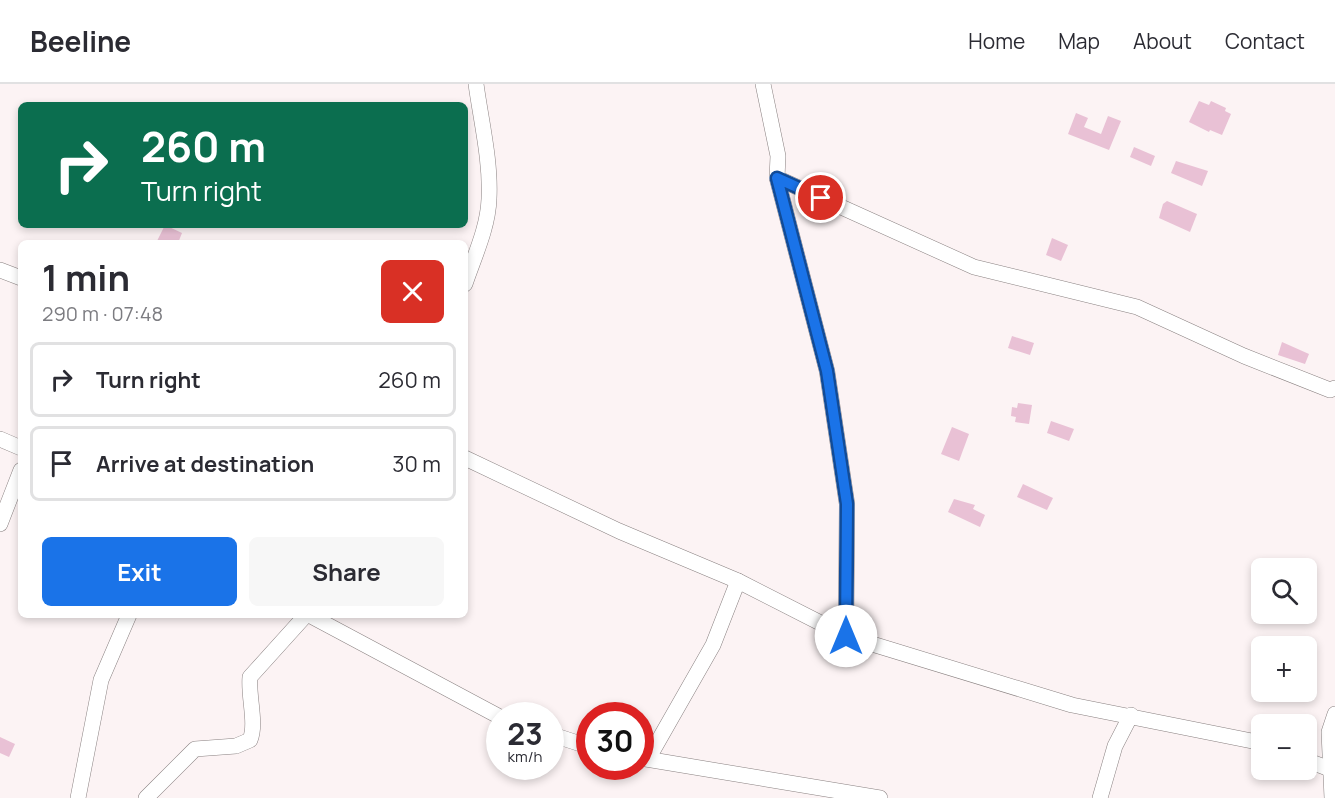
<!DOCTYPE html>
<html lang="en">
<head>
<meta charset="utf-8">
<style>
  body { margin:0; font-family:Manrope,sans-serif; background:#f7f7f7; color:#2b2b33; height:100vh; display:flex; flex-direction:column; font-size:22px; white-space:nowrap }
  * { box-sizing:border-box; margin:0 }
  p { font-size:20px; color:#7c7c81 }
  .icon { flex:none; width:33px; height:33px; fill:none; stroke:currentColor; stroke-width:2; stroke-linecap:round; stroke-linejoin:round }
  .map { position:relative; flex:1; overflow:hidden }
  .side { position:absolute; left:18px; top:156px; width:450px; height:378px; display:flex; flex-direction:column; background:#fff; border-radius:9px; box-shadow:0 3px 9px #0003 }
  .side>* { flex:none }
  .top-card { position:absolute; left:18px; top:18px; width:450px; height:126px; border-radius:9px; box-shadow:0 3px 9px #0003; background:#0b6e4f; color:#fff; overflow:hidden }
  .tools { position:absolute; left:1251px; top:474px; display:grid; gap:12px }
  .tools a { display:grid; place-items:center; width:66px; height:66px; border-radius:9px; background:#fff; box-shadow:0 3px 9px #0003; font-size:30px }
  .speed { position:absolute; left:486px; top:618px; display:flex; gap:12px; font-size:30px; font-weight:700; text-align:center }
  .speed>* { display:grid; place-content:center; width:78px; height:78px; border-radius:50%; background:#fff; box-shadow:0 3px 9px #0003; line-height:1 }
  .speed small { font-size:15px; font-weight:400 }
  .speed .limit { border:9px solid #d22; background:#fff; color:#111 }
  .pin { position:absolute; display:grid; place-items:center; width:51px; height:51px; color:#fff; margin:-26px; border:3px solid #fff; border-radius:50%; box-shadow:0 2px 6px #0007 }
  .me { position:absolute; width:66px; margin:-33px; rotate:0deg; stroke-linejoin:round; filter:drop-shadow(0 0 4px #0008) }
  .turn { display:flex; align-items:center; gap:21px; height:126px; padding:0 24px; font-size:27px }
  .turn .icon { width:78px; height:78px; stroke-width:2.5 }
  .turn b { display:block; font-size:42px; line-height:51px }
  .round { display:grid; place-items:center; flex:none; width:63px; height:63px; border-radius:9px; background:#f7f7f7 }
  .head { display:flex; align-items:center; justify-content:space-between; height:102px; padding:0 24px }
  h1 { font-size:36px; font-weight:700; line-height:45px }
  .button { display:flex; gap:12px; margin-top:auto; padding:12px 24px }
  .button a { flex:1; height:69px; border-radius:9px; background:#1a73e8; color:#fff; font-size:24px; font-weight:700; line-height:69px; text-align:center }
  .button a+a { background:#f7f7f7; color:#2b2b33 }
  ul { padding:0; list-style:none }
  li { display:flex; align-items:center; gap:18px; height:75px; margin:0 12px 9px; padding:0 12px; border:3px solid #e1e1e2; border-radius:9px }
  li div { flex:1 }
  li b { display:block; font-size:22px }
  li em { font-style:normal }
  header { display:flex; align-items:center; gap:36px; box-sizing:border-box; height:84px; padding:0 30px; background:#fff; border-bottom:2px solid #e1e1e2 }
  header strong { font-size:28px }
  nav { display:flex; gap:33px; margin-inline-start:auto; font-size:21px }
  .map>svg:first-child { display:block }
</style>
</head>
<body>
<header>
<strong>Beeline</strong>
<nav><a>Home</a><a>Map</a><a>About</a><a>Contact</a></nav>
</header>
<div class="map">
<svg width="1335" height="714" viewBox="0 0 1335 714">
  <rect width="100%" height="100%" fill="#fcf3f4"/>
  <g fill="#e9c1d5">
    <path d="M 1199,17 L 1209,21 L 1211,17 L 1226,24 L 1225,27 L 1231,30 L 1222,51 L 1210,46 L 1209,48 L 1189,38 Z"/>
    <path d="M 1076,29 L 1088,34 L 1084,43 L 1101,50 L 1108,32 L 1121,37 L 1109,66 L 1068,50 Z"/>
    <path d="M 1134,63 L 1155,72 L 1151,82 L 1130,73 Z"/>
    <path d="M 1176,77 L 1208,87 L 1202,102 L 1171,89 Z"/>
    <path d="M 1167,117 L 1197,130 L 1190,148 L 1159,134 L 1163,120 Z"/>
    <path d="M 165,141 L 182,149 L 178,159 L 156,159 Z"/>
    <path d="M 1052,154 L 1068,161 L 1061,177 L 1046,171 Z"/>
    <path d="M 1012,252 L 1034,259 L 1030,271 L 1008,264 Z"/>
    <path d="M 1282,258 L 1309,270 L 1305,280 L 1278,271 Z"/>
    <path d="M 1018,319 L 1032,321 L 1029,340 L 1015,338 L 1016,333 L 1011,332 L 1012,323 L 1017,324 Z"/>
    <path d="M 1051,337 L 1074,345 L 1069,357 L 1047,349 Z"/>
    <path d="M 952,343 L 969,350 L 959,377 L 941,370 Z"/>
    <path d="M 1023,400 L 1053,414 L 1047,426 L 1017,413 Z"/>
    <path d="M 954,415 L 975,421 L 973,425 L 985,431 L 980,443 L 948,428 Z"/>
    <path d="M 0,653 L 15,660 L 9,673 L 0,669 Z"/>
  </g>
  <g fill="none" stroke-linecap="round" stroke-linejoin="round">
    <g stroke="#898181" stroke-width="16">
      <g id="minor">
        <path d="M 763,0 L 778,72 L 777,94 L 827,287 L 847,420 L 846,552"/>
        <path d="M 777,94 L 974,183 L 1137,223 L 1244,272 L 1330,306 L 1335,304"/>
        <path d="M 0,186 L 21,194"/>
        <path d="M 465,200 C 474,173 488,144 489,115 C 491,77 481,37 476,0"/>
        <path d="M 0,355 L 21,364"/>
        <path d="M 465,374 L 619,447 L 738,497 L 846,552 L 1072,621 L 1262,659"/>
        <path d="M 0,440 L 21,386"/>
        <path d="M 309,531 L 500,633"/>
        <path d="M 550,650 L 590,663"/>
        <path d="M 640,674 L 880,714"/>
        <path d="M 648,675 L 713,561 L 738,497"/>
        <path d="M 1306,676 L 1335,687"/>
        <path d="M 78,714 L 101,596 L 129,531"/>
        <path d="M 146,714 L 195,665 L 236,662 L 250,656 C 257,640 248,612 250,593 L 306,531"/>
        <path d="M 1100,714 L 1115,662 L 1131,631"/>
        <path d="M 1332,714 L 1329,648 L 1335,630"/>
      </g>
    </g>
    <use href="#minor" stroke="#fff" stroke-width="15"/>
  </g>
  <g fill="none" stroke-linecap="round" stroke-linejoin="round">
    <g stroke="#114b97" stroke-width="15">
      <path id="route" d="M 821,114 L 777,94 L 827,287 L 847,420 L 846,552"/>
    </g>
    <use href="#route" stroke="#1a73e8" stroke-width="10"/>
  </g>
</svg>
<div class="tools">
<a><svg class="icon" aria-label="search" viewBox="0 0 24 24"><circle cx="10" cy="10" r="6"/><path d="M15 15l6 6"/></svg></a>
<a>+</a>
<a>−</a>
</div>
<div class="speed"><div>23<small>km/h</small></div><div class="limit">30</div></div>
<div class="pin" style="left:821px;top:114px;background:#d93025"><svg class="icon" aria-label="arrive" viewBox="0 0 24 24"><path d="M6 21V4h12l-3 4 3 4H6"/></svg></div>
<svg class="me" style="left:846px;top:552px" viewBox="-20 -20 40 40"><circle r="19" fill="#fff"/><path d="M0-13L10 11 0 6-10 11z" fill="#1a73e8"/></svg>
<div class="top-card">
<div class="turn"><svg class="icon" aria-label="right" viewBox="0 0 24 24"><path d="M7 20v-9h11M14 6l5 5-5 5"/></svg><div><b>260 m</b>Turn right</div></div>
</div>
<section class="side">
<div class="head"><div><h1>1 min</h1><p>290 m · 07:48</p></div><a class="round" style="background:#d93025;color:#fff"><svg class="icon" aria-label="close" viewBox="0 0 24 24"><path d="M6 6l12 12M18 6L6 18"/></svg></a></div>
<ul>
<li><svg class="icon" aria-label="right" viewBox="0 0 24 24"><path d="M7 20v-9h11M14 6l5 5-5 5"/></svg><div><b>Turn right</b></div><em>260 m</em></li>
<li><svg class="icon" aria-label="arrive" viewBox="0 0 24 24"><path d="M6 21V4h12l-3 4 3 4H6"/></svg><div><b>Arrive at destination</b></div><em>30 m</em></li>
</ul>
<div class="button"><a>Exit</a><a>Share</a></div>
</section>
</div>
</body>
</html>
